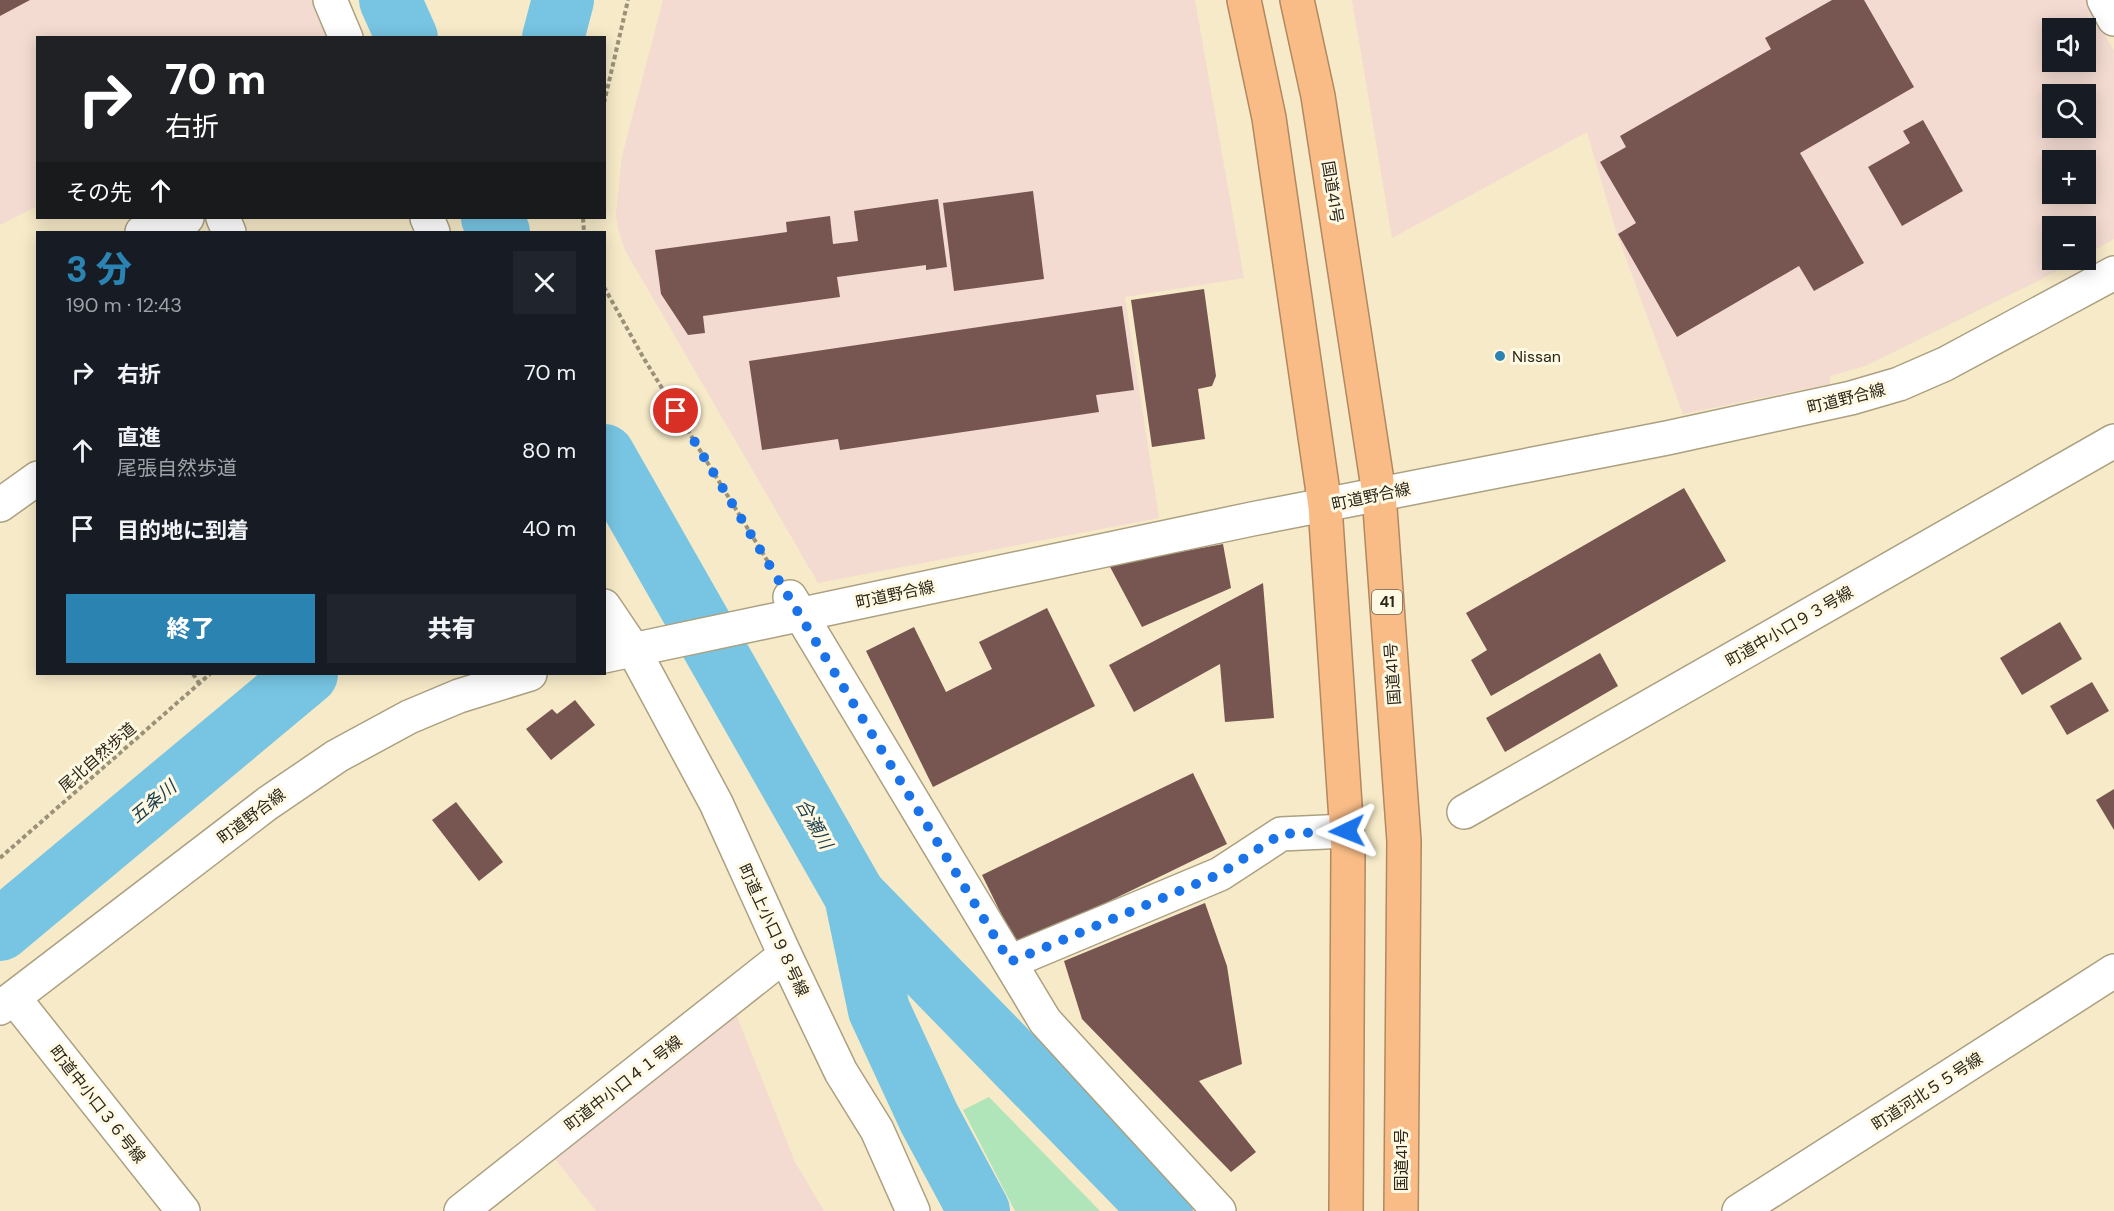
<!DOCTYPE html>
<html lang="ja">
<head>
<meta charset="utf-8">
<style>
  body { margin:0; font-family:"DM Sans","Noto Sans JP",sans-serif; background:#20242c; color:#f1f3f6; height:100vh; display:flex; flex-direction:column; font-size:22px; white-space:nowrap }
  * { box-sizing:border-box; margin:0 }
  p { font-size:20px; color:#9ea1a6 }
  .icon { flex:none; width:33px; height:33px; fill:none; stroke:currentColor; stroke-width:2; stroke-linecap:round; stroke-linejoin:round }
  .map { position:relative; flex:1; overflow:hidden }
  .details { position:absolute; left:36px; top:231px; width:570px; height:444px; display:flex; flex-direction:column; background:#171b24; border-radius:0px; box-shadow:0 3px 15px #0003 }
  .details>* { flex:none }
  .top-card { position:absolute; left:36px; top:36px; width:570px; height:183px; border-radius:0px; box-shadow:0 3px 15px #0003; background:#202124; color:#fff; overflow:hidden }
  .buttons { position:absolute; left:2042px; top:18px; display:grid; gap:12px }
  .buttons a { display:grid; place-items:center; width:54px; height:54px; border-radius:0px; background:#171b24; box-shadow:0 3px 15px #0003; font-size:30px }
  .pin { position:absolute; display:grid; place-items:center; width:51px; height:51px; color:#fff; margin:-26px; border:3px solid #fff; border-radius:50%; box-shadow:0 2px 6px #0007 }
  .me { position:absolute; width:66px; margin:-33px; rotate:268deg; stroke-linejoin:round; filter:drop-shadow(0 0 4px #0008) }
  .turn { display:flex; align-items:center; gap:21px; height:126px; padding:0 30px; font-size:27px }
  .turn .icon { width:78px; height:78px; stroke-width:2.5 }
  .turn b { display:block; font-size:42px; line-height:51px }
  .then { display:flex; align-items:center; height:57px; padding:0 30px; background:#0003; gap:12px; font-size:22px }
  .round { display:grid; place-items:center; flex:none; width:63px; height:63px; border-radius:0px; background:#20242c }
  .head { display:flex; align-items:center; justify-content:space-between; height:102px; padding:0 30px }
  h1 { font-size:36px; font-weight:800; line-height:45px; color:#2b83b2 }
  .button { display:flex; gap:12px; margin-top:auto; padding:12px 30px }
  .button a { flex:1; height:69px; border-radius:0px; background:#2b83b2; color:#fff; font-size:24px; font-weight:800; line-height:69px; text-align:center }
  .button a+a { background:#20242c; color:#f1f3f6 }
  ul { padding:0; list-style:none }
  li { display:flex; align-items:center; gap:18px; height:78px; padding:0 30px }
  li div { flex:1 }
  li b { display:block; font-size:22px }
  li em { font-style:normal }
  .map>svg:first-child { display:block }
</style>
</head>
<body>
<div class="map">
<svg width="2114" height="1211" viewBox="0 0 2114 1211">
  <rect width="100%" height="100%" fill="#f6eac8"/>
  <g fill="#f3dbd1" fill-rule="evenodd">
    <path d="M 0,0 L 318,0 L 332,37 L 38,38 L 37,206 L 0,225 Z"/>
    <path d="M 663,0 L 1195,0 L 1244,278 L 1125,297 L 1159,518 L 818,583 L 625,250 L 619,232 L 616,216 L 622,156 Z"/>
    <path d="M 1352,0 L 2086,0 L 2114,51 L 2114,239 L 2085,255 L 2085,226 L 2052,226 L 2052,260 L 2077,260 L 2030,285 L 1865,366 L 1830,376 L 1830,384 L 1683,414 L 1616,231 L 1587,132 L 1392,238 ZM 2052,28 L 2085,28 L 2085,62 L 2052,62 ZM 2052,94 L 2085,94 L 2085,128 L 2052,128 ZM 2052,160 L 2085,160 L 2085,194 L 2052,194 Z"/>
    <path d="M 734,1009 L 795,1162 L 824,1211 L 596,1211 L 552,1155 Z"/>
  </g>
  <path fill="#afe5b9" d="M 989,1097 L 1100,1211 L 1015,1211 L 963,1110 Z"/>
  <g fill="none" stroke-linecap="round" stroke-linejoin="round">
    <g stroke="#77c5e3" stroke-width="62">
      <path d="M 390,0 L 407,38"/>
      <path d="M 553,38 L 563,0"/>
      <path d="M 492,218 L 499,232"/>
      <path d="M 604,455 L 855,896 L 879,1010 L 929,1118 L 979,1211"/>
      <path d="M 855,896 L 1162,1211"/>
      <path d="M 0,930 L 307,674"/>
    </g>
  </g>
  <g fill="#775551">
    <path d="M 0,0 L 30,0 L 0,16 Z"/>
    <path d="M 1832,0 L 1864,0 L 1914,87 L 1800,153 L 1864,263 L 1814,291 L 1799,266 L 1677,337 L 1618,234 L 1636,223 L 1600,162 L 1626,147 L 1620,136 L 1771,49 L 1765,38 Z"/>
    <path d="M 1923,120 L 1963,191 L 1902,226 L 1868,167 L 1910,143 L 1903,131 Z"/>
    <path d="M 1033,191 L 1044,279 L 954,291 L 943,203 Z"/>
    <path d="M 938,199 L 947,267 L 926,270 L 926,265 L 837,277 L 840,297 L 703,316 L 705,333 L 688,335 L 661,294 L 655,250 L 787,232 L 786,222 L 830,216 L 833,244 L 858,241 L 854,211 Z"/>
    <path d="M 1204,289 L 1216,376 L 1212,386 L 1198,389 L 1205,439 L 1152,447 L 1131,300 Z"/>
    <path d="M 1122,306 L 1134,390 L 1096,395 L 1099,412 L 840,450 L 838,439 L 762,450 L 749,361 Z"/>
    <path d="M 1684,488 L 1726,561 L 1491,696 L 1471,660 L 1487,650 L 1466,613 Z"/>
    <path d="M 1223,544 L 1231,588 L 1142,627 L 1109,565 Z"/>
    <path d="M 1263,583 L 1274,718 L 1225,722 L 1220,664 L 1134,712 L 1109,665 Z"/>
    <path d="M 1047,608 L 1095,706 L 933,787 L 866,651 L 914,627 L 946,692 L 992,669 L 979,642 Z"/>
    <path d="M 2060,622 L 2082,659 L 2022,695 L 2000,658 Z"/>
    <path d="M 1600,653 L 1618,686 L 1505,752 L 1486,718 Z"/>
    <path d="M 2092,682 L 2109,711 L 2067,735 L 2050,706 Z"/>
    <path d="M 575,700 L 595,725 L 551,760 L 526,729 L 552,709 L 557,714 Z"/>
    <path d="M 1193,773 L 1227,844 L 1017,946 L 982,875 Z"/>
    <path d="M 2114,789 L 2114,830 L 2096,800 Z"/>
    <path d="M 456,802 L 503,862 L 479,881 L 432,820 Z"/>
    <path d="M 1205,903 L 1227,966 L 1242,1064 L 1199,1081 L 1256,1152 L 1231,1172 L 1082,1019 L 1064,961 Z"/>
  </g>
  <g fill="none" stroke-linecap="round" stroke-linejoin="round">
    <g stroke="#aba080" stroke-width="36">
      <g id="minor">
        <path d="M 330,0 L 346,38"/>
        <path d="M 2104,0 L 2114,19"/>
        <path d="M 223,218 L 229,232"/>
        <path d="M 427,218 L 433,232"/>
        <path d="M 142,232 L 187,218"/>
        <path d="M 0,505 L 38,478"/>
        <path d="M 790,597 L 1045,1021 L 1219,1211"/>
        <path d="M 604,606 L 633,649 L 716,803 L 785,955 L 841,1072 L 877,1130 L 913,1211"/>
        <path d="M 604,656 L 1252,519 L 1667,438 L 1851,398 L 1899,384 L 1945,364 L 2114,273"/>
        <path d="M 1464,812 L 2114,441"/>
        <path d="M 1010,962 L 1220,874 L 1281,834 L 1347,831"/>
        <path d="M 14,998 L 183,1211"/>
        <path d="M 0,1008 L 268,803 L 337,756 L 409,717 L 459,696 L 530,674"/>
        <path d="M 461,1211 L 785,955"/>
        <path d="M 1739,1211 L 2114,971"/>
      </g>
    </g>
    <g stroke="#b18860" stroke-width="36">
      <g id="highway">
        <path d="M 1244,0 L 1269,118 L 1325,506 L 1348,850 L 1346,1211"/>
        <path d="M 1297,0 L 1318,96 L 1379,494 L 1404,841 L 1401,1211"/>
      </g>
    </g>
    <g stroke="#9a9179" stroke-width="4" stroke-dasharray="4.5 3" stroke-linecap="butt">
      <path d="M 604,103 L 628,0"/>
      <path d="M 583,218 L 584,232"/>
      <path d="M 604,287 L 643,357 L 773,570"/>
      <path d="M 193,674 L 199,683"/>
      <path d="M 0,858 L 210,674"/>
    </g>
    <use href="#minor" stroke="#fff" stroke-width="33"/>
    <use href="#highway" stroke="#f9bc87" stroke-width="33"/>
  </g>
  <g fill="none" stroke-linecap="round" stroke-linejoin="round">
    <path stroke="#1a73e8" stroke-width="10" stroke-dasharray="0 18" d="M 676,411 L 1010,962 L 1220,874 L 1281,834 L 1347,831"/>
  </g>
  <circle fill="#2b83b2" stroke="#fff8e3" stroke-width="2" cx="1500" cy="356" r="6"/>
  <g text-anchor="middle" stroke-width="6" stroke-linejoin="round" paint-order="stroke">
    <rect fill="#fff8e3" stroke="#6a6556" stroke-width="1.5" x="1372" y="590" width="30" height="24" rx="4.5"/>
    <g font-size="15" font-weight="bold" fill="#2a2619">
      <text x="1387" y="607">41</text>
    </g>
    <g font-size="16" fill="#2a2619" stroke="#fff8e3">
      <text transform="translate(1333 192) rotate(81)" y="6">国道41号</text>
      <text transform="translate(1846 398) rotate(-14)" y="6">町道野合線</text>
      <text transform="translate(1371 496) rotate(-12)" y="6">町道野合線</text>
      <text transform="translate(895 594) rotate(-12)" y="6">町道野合線</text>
      <text transform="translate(1789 626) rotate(-30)" y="6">町道中小口９３号線</text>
      <text transform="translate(1392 674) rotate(-94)" y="6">国道41号</text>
      <text transform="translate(97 757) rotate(-41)" y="6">尾北自然歩道</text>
      <text transform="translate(251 816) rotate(-37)" y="6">町道野合線</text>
      <text transform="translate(774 930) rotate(65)" y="6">町道上小口９８号線</text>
      <text transform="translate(623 1083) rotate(-38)" y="6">町道中小口４１号線</text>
      <text transform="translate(1927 1091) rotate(-33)" y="6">町道河北５５号線</text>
      <text transform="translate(98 1104) rotate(52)" y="6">町道中小口３６号線</text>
      <text transform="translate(1401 1160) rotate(-90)" y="6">国道41号</text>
    </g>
    <g font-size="16" fill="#2a2619" stroke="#fff8e3" text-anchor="start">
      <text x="1512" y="362">Nissan</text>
    </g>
    <g font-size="18" font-style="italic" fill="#193d4a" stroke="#fff8e3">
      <text transform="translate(153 802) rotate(-40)" y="6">五条川</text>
      <text transform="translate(814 824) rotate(60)" y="6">合瀬川</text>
    </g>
  </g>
</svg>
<div class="buttons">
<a><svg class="icon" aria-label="sound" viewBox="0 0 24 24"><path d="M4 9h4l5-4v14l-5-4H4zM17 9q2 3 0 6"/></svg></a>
<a><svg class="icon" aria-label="search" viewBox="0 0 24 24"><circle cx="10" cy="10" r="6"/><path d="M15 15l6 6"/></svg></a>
<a>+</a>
<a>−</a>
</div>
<div class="pin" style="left:676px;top:411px;background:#d93025"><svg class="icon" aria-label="arrive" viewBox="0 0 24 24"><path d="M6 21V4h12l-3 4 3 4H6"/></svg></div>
<svg class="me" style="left:1347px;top:831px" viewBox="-20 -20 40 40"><path d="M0-17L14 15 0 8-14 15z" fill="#1a73e8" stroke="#fff" stroke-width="4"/></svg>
<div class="top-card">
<div class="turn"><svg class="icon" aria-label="right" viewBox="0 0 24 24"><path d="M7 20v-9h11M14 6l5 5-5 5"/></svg><div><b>70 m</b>右折</div></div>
<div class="then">その先<svg class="icon" aria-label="ahead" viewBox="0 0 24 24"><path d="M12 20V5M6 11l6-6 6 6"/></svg></div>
</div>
<section class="details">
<div class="head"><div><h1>3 分</h1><p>190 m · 12:43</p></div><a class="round"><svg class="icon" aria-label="close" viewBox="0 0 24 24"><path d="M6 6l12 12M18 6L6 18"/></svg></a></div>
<ul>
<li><svg class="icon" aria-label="right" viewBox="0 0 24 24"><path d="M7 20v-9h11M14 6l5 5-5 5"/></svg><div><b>右折</b></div><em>70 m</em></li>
<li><svg class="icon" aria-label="ahead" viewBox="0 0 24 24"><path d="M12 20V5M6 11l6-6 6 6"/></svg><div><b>直進</b><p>尾張自然歩道</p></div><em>80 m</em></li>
<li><svg class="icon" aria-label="arrive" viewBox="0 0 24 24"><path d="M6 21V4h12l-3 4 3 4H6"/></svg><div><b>目的地に到着</b></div><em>40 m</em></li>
</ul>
<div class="button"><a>終了</a><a>共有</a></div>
</section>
</div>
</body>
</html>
